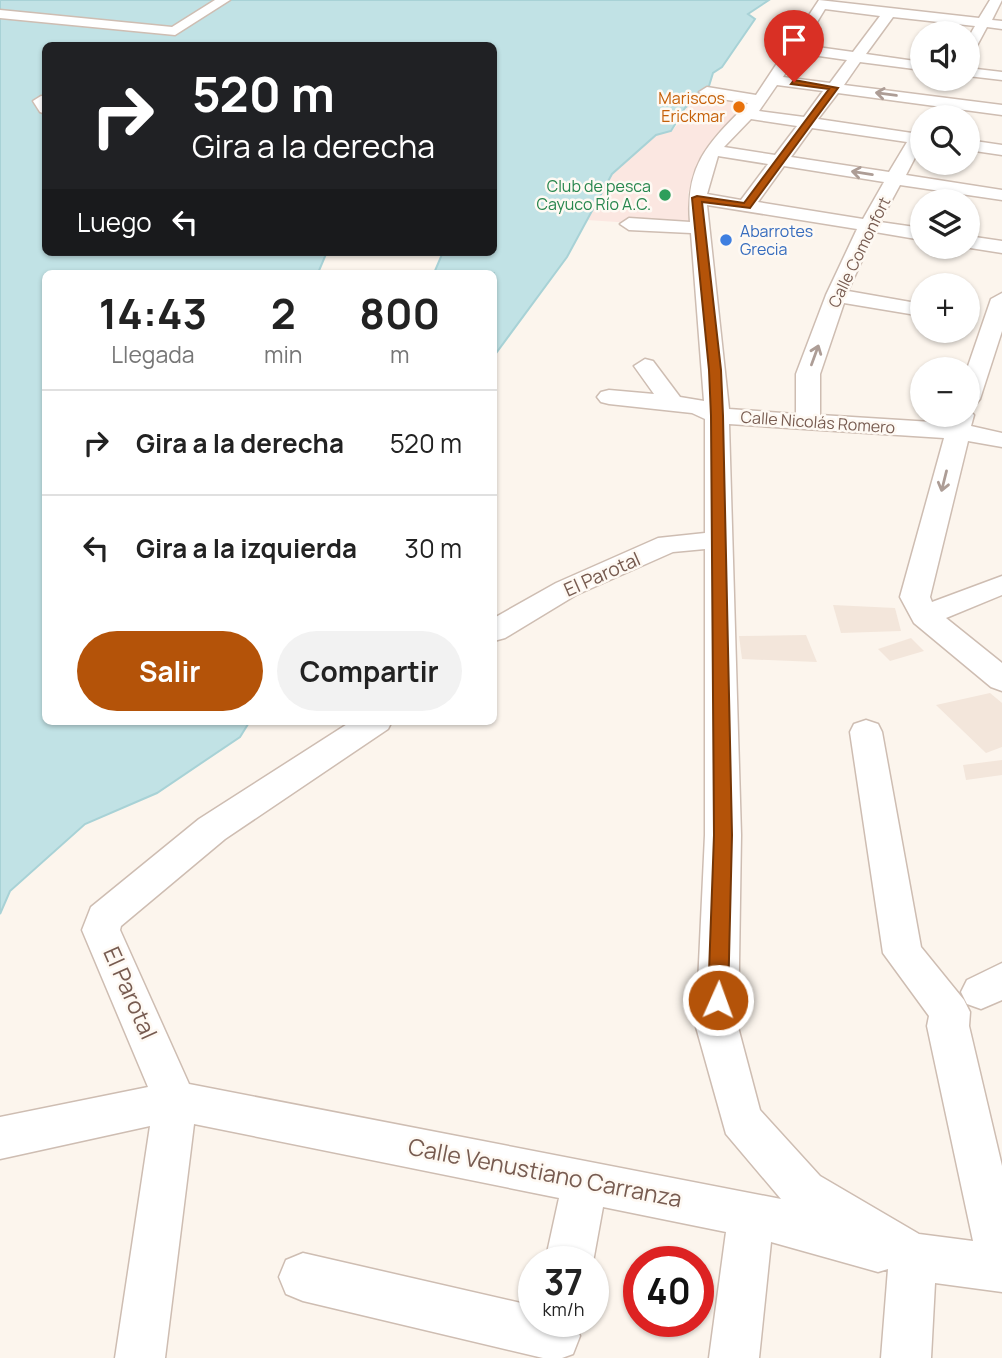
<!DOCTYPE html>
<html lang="es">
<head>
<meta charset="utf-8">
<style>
  body { margin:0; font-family:Manrope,sans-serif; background:#f2f2f2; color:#222; height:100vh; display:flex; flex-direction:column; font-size:26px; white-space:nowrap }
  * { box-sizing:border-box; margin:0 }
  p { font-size:23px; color:#767676 }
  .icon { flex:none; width:38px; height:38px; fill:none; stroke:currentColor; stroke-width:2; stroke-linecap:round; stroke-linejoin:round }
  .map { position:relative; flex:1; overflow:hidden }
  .panel { position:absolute; left:42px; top:270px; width:455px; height:455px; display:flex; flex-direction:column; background:#fff; border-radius:10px; box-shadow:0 2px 5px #0004 }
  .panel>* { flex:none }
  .guide { position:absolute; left:42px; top:42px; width:455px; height:214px; border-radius:10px; box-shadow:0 2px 5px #0004; background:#202124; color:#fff; overflow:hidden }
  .buttons { position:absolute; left:910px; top:21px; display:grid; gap:14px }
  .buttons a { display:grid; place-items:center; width:70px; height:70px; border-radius:50%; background:#fff; box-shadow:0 2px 5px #0004; font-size:35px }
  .speed { position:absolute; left:518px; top:1246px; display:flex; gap:14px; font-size:35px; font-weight:700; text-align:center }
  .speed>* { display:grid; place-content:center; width:91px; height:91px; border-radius:50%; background:#fff; box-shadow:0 2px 5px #0004; line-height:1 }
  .speed small { font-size:18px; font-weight:400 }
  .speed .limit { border:10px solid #d22; background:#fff; color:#111 }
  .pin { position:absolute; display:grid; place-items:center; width:60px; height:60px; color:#fff; margin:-72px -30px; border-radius:50% 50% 50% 0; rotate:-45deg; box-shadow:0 0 7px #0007 }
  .pin .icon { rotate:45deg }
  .me { position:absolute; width:77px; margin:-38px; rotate:2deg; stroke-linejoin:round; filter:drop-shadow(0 0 5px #0008) }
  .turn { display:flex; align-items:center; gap:24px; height:147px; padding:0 35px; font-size:32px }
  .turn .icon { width:91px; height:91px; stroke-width:2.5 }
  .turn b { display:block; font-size:49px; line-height:60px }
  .then { display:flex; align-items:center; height:66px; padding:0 35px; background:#0003; gap:14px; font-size:26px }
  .eta { display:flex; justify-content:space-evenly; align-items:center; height:119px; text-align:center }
  .eta b { font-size:42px; font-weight:700; line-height:49px }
  .primary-button { display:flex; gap:14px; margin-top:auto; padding:14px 35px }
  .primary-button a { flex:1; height:80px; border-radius:42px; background:#b45309; color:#fff; font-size:28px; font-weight:700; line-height:80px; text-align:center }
  .primary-button a+a { background:#f2f2f2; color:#222 }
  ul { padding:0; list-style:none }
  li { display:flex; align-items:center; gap:21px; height:105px; padding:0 35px; border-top:2px solid #e0e0e0 }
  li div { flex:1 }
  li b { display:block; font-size:26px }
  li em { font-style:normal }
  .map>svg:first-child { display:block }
</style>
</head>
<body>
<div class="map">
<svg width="1002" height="1358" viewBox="0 0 1002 1358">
  <rect width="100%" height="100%" fill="#fcf5ed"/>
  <g fill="#f3e6db">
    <path d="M 833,605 L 895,608 L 901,631 L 841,633 Z"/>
    <path d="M 806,635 L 817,662 L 742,659 L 739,636 Z"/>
    <path d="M 911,638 L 924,651 L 890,661 L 878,649 Z"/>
    <path d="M 990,693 L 1002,703 L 1002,747 L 986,753 L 936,705 Z"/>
    <path d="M 1002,760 L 1002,775 L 966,780 L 963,765 Z"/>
  </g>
  <path fill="#fbe7e1" d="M 702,92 L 753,99 L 709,149 L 688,193 L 692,227 L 587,220 L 612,174 L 657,135 L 672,131 L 685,115 L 686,108 Z"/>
  <path fill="#c1e2e5" stroke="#a8d2d6" stroke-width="2" d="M 0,0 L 769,0 L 748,14 L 755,19 L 722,67 L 713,73 L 709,86 L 685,108 L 671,131 L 656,135 L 612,174 L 567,257 L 494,356 L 494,273 L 434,273 L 443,252 L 494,252 L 494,46 L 46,46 L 46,252 L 330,252 L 326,254 L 318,273 L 46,273 L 46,721 L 250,721 L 240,737 L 157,793 L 85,824 L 10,891 L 0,914 Z"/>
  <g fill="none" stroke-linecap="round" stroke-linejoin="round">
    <g stroke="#cebdb2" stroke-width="3">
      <g id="minor">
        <path d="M 215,0 L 230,0 L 175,35 L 0,18 L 0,10 L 172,27 Z"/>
        <path d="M 819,0 L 979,18 L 990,0 L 1002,0 L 992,20 L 1002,21 L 1002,29 L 987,27 L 973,53 L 968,54 L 968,38 L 975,26 L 893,17 L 866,54 L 922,62 L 922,70 L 860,62 L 844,85 L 1002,105 L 1002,115 L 838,93 L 818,119 L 912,133 L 916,127 L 922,125 L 922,144 L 906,175 L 1002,190 L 1002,200 L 900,185 L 880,222 L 922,228 L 922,240 L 875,232 L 848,291 L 922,304 L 922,316 L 844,303 L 820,374 L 820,415 L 948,423 L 950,415 L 968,415 L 968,409 L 974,415 L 971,426 L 1002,433 L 1002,447 L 968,441 L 930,597 L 932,602 L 1002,576 L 1002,595 L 946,618 L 1002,663 L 1002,691 L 991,687 L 914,623 L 900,597 L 944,438 L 729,424 L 741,835 L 738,1027 L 760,1110 L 820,1176 L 919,1234 L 973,1241 L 927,1026 L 929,1016 L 883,953 L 850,732 L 854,724 L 866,720 L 878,724 L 882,732 L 921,947 L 964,1000 L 970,1012 L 969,1026 L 1002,1166 L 1002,1292 L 935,1283 L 931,1358 L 881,1358 L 888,1269 L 878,1272 L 771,1242 L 759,1358 L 709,1358 L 726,1232 L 603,1207 L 593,1262 L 545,1262 L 559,1198 L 194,1124 L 165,1358 L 115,1358 L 150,1126 L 0,1159 L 0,1117 L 148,1087 L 82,930 L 91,907 L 199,819 L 352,721 L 392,721 L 388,729 L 225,839 L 121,926 L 120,930 L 189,1084 L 781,1199 L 726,1134 L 696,1027 L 705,835 L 705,549 L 673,552 L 576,595 L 505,638 L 494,641 L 494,618 L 556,583 L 658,538 L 705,533 L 705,419 L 692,413 L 609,404 L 601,402 L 597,397 L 601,392 L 609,390 L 654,394 L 634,366 L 645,359 L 653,361 L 680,397 L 704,401 L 691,233 L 629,230 L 620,224 L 629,218 L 690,222 C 685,163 710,142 748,103 L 707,97 L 699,92 L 707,87 L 756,95 ZM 825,9 L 880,16 L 853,52 L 803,45 ZM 798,53 L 847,60 L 830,83 L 783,77 ZM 777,85 L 823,91 L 804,117 L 759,111 ZM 751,119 L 797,126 L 775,155 L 724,147 ZM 812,128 L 907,142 L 889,172 L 791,157 ZM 718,156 L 768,164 L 741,200 L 707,194 ZM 784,166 L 884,182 L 863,219 L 758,202 ZM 707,205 L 857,229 L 826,295 L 796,374 L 796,414 L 729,409 Z"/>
        <path d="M 968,68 L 1002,72 L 1002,80 L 968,76 Z"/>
        <path d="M 41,96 L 46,97 L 46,114 L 40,112 L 33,101 Z"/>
        <path d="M 968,140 L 1002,145 L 1002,155 L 968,150 Z"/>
        <path d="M 968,236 L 1002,241 L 1002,253 L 964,247 L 968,247 Z"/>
        <path d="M 1002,293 L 1002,331 L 980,399 L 976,404 L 968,406 L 967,369 L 991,299 Z"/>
        <path d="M 1002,963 L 1002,1000 L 981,1009 L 967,1004 L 961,992 L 967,980 Z"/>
        <path d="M 303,1253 L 534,1306 L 534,1321 L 574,1321 L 580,1336 L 573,1354 L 562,1358 L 543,1358 L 303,1301 L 286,1294 L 279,1277 L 286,1260 Z"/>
      </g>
    </g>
    <use href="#minor" fill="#fff" fill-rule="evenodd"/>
  </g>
  <defs><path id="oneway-shaft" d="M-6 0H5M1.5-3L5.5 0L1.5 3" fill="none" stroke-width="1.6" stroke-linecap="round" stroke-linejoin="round" transform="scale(1.75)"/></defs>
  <g stroke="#ad9d96">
    <use href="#oneway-shaft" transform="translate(886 94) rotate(-172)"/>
    <use href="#oneway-shaft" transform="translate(862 173) rotate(-171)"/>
    <use href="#oneway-shaft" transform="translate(815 355) rotate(-70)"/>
    <use href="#oneway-shaft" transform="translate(944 481) rotate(104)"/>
  </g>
  <path fill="#b45309" stroke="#753606" stroke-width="2" d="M 794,80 L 838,88 L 750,208 L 702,202 L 721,370 L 723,416 L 732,835 L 728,1000 L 725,1006 L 718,1008 L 711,1006 L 708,1000 L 714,835 L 711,416 L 709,370 L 692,198 L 697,196 L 744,203 L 829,89 L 791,84 Z"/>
  <circle fill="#e8710a" stroke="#fef9f3" stroke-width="2.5" cx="739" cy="107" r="7"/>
  <circle fill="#2e9e5b" stroke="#fef9f3" stroke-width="2.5" cx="665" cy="195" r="7"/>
  <circle fill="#3f7fe0" stroke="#fef9f3" stroke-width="2.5" cx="726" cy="240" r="7"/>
  <g text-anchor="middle" stroke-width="5" stroke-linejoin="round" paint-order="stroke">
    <g font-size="16" fill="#c56008" stroke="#fef9f3" text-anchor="end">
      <text x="725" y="104">Mariscos<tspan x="725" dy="18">Erickmar</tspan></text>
    </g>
    <g font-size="16" fill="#27864d" stroke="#fef9f3" text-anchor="end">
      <text x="651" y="192">Club de pesca<tspan x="651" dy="18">Cayuco Río A.C.</tspan></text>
    </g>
    <g font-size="16" fill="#366cbe" stroke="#fef9f3" text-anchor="start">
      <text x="740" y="237">Abarrotes<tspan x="740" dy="18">Grecia</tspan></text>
    </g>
    <g font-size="16" fill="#775b50" stroke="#fef9f3">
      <text transform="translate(859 252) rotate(-64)" y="6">Calle Comonfort</text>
      <text transform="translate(818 422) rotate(4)" y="6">Calle Nicolás Romero</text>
    </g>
    <g font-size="19" fill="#775b50" stroke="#fef9f3">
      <text transform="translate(602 574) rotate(-24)" y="7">El Parotal</text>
    </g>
    <g font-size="23" fill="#775b50" stroke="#fef9f3">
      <text transform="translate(130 993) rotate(66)" y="8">El Parotal</text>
      <text transform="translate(545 1173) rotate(11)" y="8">Calle Venustiano Carranza</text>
    </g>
  </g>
</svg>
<div class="buttons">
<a><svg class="icon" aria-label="sound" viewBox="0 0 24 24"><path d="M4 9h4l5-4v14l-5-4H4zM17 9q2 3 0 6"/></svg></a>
<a><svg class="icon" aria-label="search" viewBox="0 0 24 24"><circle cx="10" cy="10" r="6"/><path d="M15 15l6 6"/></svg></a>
<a><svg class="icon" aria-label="layers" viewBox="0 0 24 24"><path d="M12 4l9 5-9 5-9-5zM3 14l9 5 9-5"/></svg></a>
<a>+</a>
<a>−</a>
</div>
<div class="speed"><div>37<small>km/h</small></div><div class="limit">40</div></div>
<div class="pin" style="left:794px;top:82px;background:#d93025"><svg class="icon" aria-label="arrive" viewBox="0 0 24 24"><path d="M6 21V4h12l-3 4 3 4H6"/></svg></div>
<svg class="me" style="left:718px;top:1000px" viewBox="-20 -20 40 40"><circle r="17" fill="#b45309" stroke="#fff" stroke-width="3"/><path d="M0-11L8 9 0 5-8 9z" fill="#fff"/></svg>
<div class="guide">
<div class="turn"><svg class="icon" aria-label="right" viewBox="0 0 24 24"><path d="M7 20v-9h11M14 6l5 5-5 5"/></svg><div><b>520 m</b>Gira a la derecha</div></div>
<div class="then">Luego<svg class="icon" aria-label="left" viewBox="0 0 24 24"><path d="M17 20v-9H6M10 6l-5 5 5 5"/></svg></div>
</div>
<section class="panel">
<div class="eta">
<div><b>14:43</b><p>Llegada</p></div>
<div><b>2</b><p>min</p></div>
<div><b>800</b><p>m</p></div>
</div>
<ul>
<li><svg class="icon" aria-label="right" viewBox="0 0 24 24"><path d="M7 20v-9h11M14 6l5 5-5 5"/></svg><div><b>Gira a la derecha</b></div><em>520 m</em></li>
<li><svg class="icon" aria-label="left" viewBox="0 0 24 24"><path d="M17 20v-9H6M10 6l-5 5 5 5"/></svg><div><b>Gira a la izquierda</b></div><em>30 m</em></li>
</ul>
<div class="primary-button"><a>Salir</a><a>Compartir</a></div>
</section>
</div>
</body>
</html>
